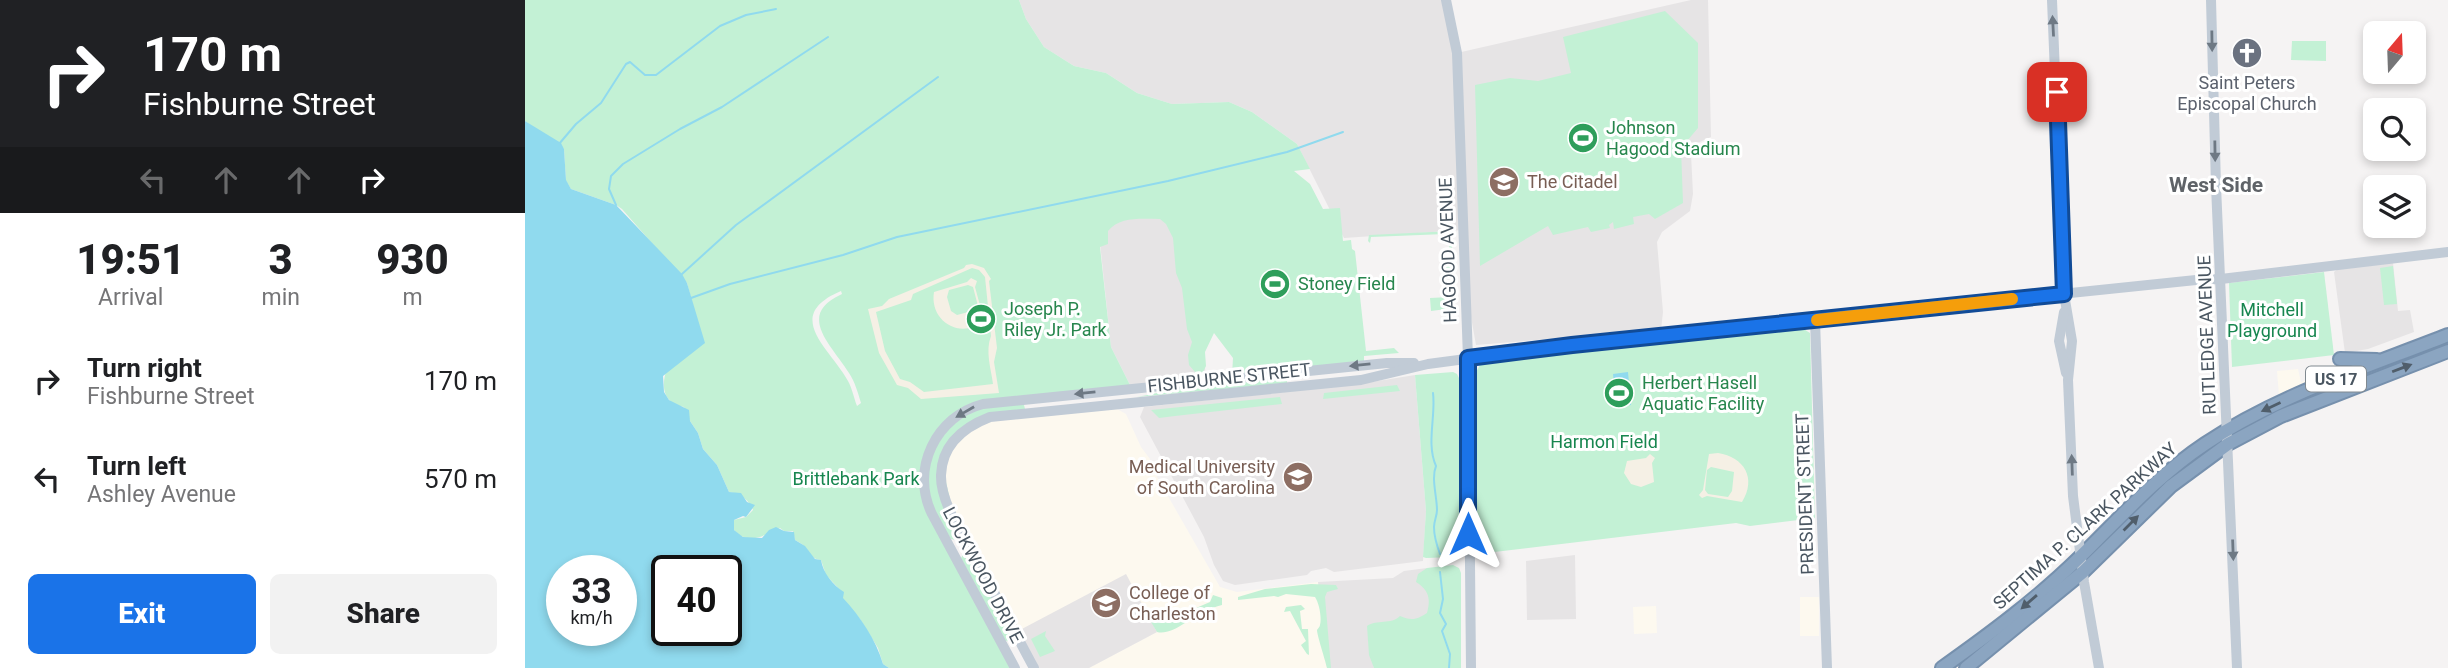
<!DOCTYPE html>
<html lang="en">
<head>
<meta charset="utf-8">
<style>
  body { margin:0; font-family:Roboto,sans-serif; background:#f2f2f2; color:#202124; height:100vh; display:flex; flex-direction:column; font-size:26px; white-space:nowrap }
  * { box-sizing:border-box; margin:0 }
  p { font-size:23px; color:#757577 }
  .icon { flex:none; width:38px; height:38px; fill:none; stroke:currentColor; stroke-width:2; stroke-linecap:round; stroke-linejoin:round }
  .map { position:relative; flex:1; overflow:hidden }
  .side { display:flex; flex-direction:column; background:#fff; width:525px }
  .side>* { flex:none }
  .banner { background:#202124; color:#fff; overflow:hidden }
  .needle { width:46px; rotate:19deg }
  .controls { position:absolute; left:1838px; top:21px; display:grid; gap:14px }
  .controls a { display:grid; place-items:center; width:63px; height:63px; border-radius:10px; background:#fff; box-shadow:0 4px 10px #0003; font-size:35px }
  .speed { position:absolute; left:21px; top:555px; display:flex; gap:14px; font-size:35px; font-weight:700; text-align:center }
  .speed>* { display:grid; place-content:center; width:91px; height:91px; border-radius:50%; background:#fff; box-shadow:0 4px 10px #0003; line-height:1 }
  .speed small { font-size:18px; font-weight:400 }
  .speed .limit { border:4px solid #111; border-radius:10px; background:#fff; color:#111 }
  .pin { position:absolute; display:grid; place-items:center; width:60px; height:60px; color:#fff; margin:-30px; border-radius:14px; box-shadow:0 4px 10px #0006 }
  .me { position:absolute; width:77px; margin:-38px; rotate:0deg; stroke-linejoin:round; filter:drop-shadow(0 0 5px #0008) }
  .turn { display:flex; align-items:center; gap:24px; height:147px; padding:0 28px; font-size:32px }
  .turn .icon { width:91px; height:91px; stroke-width:2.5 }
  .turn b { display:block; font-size:49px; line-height:60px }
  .lanes { display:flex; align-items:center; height:66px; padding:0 28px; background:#0003; justify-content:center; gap:35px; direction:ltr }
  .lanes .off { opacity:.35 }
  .eta { display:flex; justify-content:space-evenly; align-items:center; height:119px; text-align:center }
  .eta b { font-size:42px; font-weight:800; line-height:49px }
  .primary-button { display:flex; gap:14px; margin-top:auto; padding:14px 28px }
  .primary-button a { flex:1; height:80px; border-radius:10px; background:#1a73e8; color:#fff; font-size:28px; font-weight:800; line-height:80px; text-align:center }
  .primary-button a+a { background:#f2f2f2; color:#202124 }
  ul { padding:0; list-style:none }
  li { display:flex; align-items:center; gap:21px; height:98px; padding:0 28px }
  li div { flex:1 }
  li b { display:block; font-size:26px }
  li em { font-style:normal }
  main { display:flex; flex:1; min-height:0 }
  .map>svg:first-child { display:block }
</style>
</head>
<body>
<main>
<section class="side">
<div class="banner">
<div class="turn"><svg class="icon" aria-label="right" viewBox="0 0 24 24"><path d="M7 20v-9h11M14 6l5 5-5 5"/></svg><div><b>170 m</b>Fishburne Street</div></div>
<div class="lanes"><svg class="icon off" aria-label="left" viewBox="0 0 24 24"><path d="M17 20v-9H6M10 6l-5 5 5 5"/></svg><svg class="icon off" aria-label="ahead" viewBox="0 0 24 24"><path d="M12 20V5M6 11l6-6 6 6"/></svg><svg class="icon off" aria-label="ahead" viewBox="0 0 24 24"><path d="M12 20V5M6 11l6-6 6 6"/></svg><svg class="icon" aria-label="right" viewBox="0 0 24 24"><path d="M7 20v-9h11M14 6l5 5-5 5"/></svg></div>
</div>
<div class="eta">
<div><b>19:51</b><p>Arrival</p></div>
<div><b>3</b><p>min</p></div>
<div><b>930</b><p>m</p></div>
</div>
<ul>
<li><svg class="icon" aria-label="right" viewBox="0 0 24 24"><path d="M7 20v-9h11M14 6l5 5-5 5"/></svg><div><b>Turn right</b><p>Fishburne Street</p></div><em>170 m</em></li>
<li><svg class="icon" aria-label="left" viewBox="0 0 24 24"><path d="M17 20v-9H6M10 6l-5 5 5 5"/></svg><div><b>Turn left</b><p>Ashley Avenue</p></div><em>570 m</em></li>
</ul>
<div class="primary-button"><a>Exit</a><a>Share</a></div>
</section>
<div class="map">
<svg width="1923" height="668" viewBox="0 0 1923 668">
  <rect width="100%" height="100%" fill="#f5f3f3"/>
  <g fill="#fdf9ef">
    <path d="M 1773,369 L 1776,382 L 1784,380 L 1784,383 L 1754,396 L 1752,371 Z"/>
    <path d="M 592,409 L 601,414 L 616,447 L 625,459 L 624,463 L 695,587 L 712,592 L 793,582 L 804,668 L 564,668 L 632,632 L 493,631 L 423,498 L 419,474 L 423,457 L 434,439 L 461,422 Z"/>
    <rect x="1275" y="597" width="19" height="39"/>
    <path d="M 1131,606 L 1132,633 L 1109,634 L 1108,607 Z"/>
  </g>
  <g fill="#e6e4e5">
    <path d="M 494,0 L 921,0 L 932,53 L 1166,0 L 1183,0 L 1186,137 L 1168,145 L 1166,154 L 1168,194 L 1165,211 L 1137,232 L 1132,242 L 1138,312 L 1136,330 L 951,345 L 939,278 L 937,230 L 819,238 L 772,144 L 727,112 L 704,102 L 647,104 L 612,93 L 581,73 L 549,66 L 519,47 L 501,19 Z"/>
    <path d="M 661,203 L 681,377 L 605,385 L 586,347 L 572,214 Z"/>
    <path d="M 1868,263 L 1873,311 L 1885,310 L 1889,332 L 1843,349 L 1820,353 L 1809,272 L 1813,269 Z"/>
    <path d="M 890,375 L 901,511 L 898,561 L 809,572 L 801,568 L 786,571 L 782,575 L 710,585 L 698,581 L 689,565 L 679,537 L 615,417 L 619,407 L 834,384 Z"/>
    <path d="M 1050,555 L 1051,619 L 1002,620 L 1001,561 Z"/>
    <path d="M 902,568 L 908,619 L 843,627 L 849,668 L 804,668 L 793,582 L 868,578 L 879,571 Z"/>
    <path d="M 601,574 L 632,632 L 564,668 L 513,668 L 493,631 Z"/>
  </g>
  <g fill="#c3f1d5" fill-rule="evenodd">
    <path d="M 0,0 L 494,0 L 501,19 L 519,47 L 549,66 L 581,73 L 612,93 L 647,104 L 704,102 L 727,112 L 772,144 L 785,169 L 769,171 L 785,184 L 798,209 L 815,208 L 818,241 L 826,240 L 827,249 L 830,251 L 841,351 L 869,348 L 874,353 L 839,356 L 839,361 L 707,375 L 708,358 L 689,333 L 680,352 L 681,366 L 678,372 L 670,372 L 664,365 L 663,355 L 667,342 L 662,329 L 657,288 L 651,273 L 648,238 L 641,224 L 635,219 C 617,219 595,216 583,231 L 583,244 L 575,247 L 586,347 L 605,385 L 447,403 L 435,409 L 420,422 L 396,486 L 486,668 L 364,668 L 358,664 L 353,648 L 335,619 L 317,598 L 317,592 L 301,575 L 296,560 C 285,559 285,551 278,545 C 276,543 273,542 270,540 L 268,531 L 259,531 L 255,528 C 240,535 223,546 209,530 L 209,520 L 221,517 L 228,510 C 225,501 215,493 204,492 L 192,465 L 178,449 L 173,433 L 165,421 L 159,407 C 113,398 159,336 170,313 L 162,283 L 97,209 L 91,205 L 46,189 L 41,181 L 39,149 L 0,121 ZM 316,291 L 317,294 C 270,315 307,345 324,373 C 330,382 333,393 336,403 L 332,406 C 329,398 327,388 323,381 C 305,348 257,316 316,291 Z"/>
    <path d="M 1140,11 L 1173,43 L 1173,128 L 1156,148 L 1158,203 L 1130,219 L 1124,214 L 1108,217 L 1109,224 L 1089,229 L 1088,222 L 1084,225 L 1085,228 L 1066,232 L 1063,227 L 1028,235 L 1023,226 L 955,266 L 950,85 L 985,78 L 1013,81 L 1046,73 L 1038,37 Z"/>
    <path d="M 1767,41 L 1801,41 L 1801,61 L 1766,60 Z"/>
    <path d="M 927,231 L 927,270 L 919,267 L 925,265 L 924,240 L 921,239 L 920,234 L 846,237 L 845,243 L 843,241 L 844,235 Z"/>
    <path d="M 1868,266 L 1872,304 L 1859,305 L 1855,268 Z"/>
    <path d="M 1799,272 L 1809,355 L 1707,367 L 1704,283 Z"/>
    <path d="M 925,281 L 928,281 L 929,308 L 906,311 L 905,298 L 925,297 Z"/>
    <path d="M 1277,328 L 1285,333 L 1290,518 L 1225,526 L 1211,523 L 961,553 L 952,548 L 951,372 L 955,365 L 1066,347 L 1135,339 L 1150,342 Z"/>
    <path d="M 928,372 L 932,374 L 935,380 L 935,549 L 928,557 L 901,558 L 898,557 L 901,511 L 890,375 Z"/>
    <path d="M 762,377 L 762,383 L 612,397 L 663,387 Z"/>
    <path d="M 872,385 L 875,391 L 798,399 L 799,393 Z"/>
    <path d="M 755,397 L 757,404 L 650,416 L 634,418 L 626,410 Z"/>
    <path d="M 493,404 L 499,405 L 500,409 C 456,417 438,414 415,457 L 434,537 L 430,540 L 426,539 C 418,526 407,511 404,495 C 398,457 419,422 455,409 C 467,405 481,405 493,404 Z"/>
    <path d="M 439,553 L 445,555 L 487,635 L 485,642 L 479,640 L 436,558 Z"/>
    <path d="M 928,565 L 934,568 L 936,573 L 936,668 L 849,668 L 844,655 L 842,626 C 852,619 866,625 875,616 C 885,620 890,621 902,613 C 906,599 904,590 891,582 L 893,574 L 902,568 Z"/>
    <path d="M 786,584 L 811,585 L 813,589 L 802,592 L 800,597 L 806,668 L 802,668 C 800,659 792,635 792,630 C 793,628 795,627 795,625 C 797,617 794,603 790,597 L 761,594 L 753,597 L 749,596 L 713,600 L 713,597 L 740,589 Z"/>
    <path d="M 688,595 L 697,598 L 697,605 C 691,607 685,608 680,611 C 666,617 647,636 632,632 L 626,622 L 626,618 L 633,621 L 643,620 L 685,602 Z"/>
    <path d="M 776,605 L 780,609 L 775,611 L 777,629 L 783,629 L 784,655 L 782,654 L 776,645 L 781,641 L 765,611 L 759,612 L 761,607 Z"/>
    <path d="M 521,631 L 520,636 L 530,651 L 515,657 L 506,639 Z"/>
  </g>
  <g fill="#f5f0e5" fill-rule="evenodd">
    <path d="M 447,264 L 459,268 L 466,279 L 464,281 L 472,348 L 469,362 L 474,393 L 396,399 L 383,388 L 372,385 L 354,353 L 343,309 L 357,306 L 364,299 L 439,268 L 441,265 ZM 447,268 L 454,270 L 460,277 L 466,336 C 460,351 466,369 468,384 L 399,392 L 385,382 L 375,379 L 360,351 L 351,312 L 386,300 L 388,294 Z"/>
    <path d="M 446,278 L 452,281 L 450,287 L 459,320 C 436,341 404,321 409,292 L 442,282 ZM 443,285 L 448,287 L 453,306 L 448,308 L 447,311 L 432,315 L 426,311 L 422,297 L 424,290 Z"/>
    <path d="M 1193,453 C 1219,457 1232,478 1217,502 L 1182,496 L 1177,498 L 1174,495 L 1178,490 L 1184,454 ZM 1186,467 L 1209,472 L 1207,491 L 1203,497 L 1183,494 L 1180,490 L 1182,470 Z"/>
    <path d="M 1125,454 L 1130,458 L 1127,463 L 1129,482 L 1116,487 L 1106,484 L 1099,473 L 1102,461 L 1121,458 Z"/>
  </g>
  <g fill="#90daee" fill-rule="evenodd">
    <path d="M 0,121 L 36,143 L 39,149 L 41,180 L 46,189 L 91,205 L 157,274 L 162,283 L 180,343 L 138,376 L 139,392 L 144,400 L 164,410 L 165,421 L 173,433 L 178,449 L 192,465 L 204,492 L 216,493 L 222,502 L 230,505 L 221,517 L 218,516 L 209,520 L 209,530 L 218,537 L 237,538 L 244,530 L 251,527 L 259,531 L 269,532 L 270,540 L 280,546 L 290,559 L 296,560 C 298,573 308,585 319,592 L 318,598 C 335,616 351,640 358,664 L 364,668 L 0,668 ZM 37,570 L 96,570 L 96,630 L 37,630 ZM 142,570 L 201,570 L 201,630 L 142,630 Z"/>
    <path d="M 1103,372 L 1106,405 L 1091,406 L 1088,374 Z"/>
  </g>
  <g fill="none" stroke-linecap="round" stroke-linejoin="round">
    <g stroke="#90daee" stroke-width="2">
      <path d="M 34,144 L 51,124 L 76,103 L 101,64 L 105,62 L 120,75 L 131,75 L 195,26 L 221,15 L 251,9"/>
      <path d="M 91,205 L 84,189 L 86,176 L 98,164 L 155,129 L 197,107 L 303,37"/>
      <path d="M 157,274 L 211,225 L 413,77"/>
      <path d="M 166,298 L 205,284 L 318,255 L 372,237 L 643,181 L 762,152 L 818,132"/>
      <path d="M 908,393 C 911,416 901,444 911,466 C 906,478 912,497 912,510 C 912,516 909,521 909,527 C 909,535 912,546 915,554"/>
      <path d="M 915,572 L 918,599 L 915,613 L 921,624 L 917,631 L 925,654 L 924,668"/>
    </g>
    <g stroke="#7690ad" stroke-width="16">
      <g id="highway">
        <path d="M 1815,359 L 1852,360"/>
        <path d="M 1417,668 C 1465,634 1512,599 1554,558 C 1595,518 1632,476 1680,444 C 1753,395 1842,367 1923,335"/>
        <path d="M 1441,668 L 1558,572 L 1646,486 L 1703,444 L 1756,416 L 1923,351"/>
      </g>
    </g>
    <g stroke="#c1cbd6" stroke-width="10">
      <path d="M 921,0 L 932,53 L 943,358 L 946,668"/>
      <path d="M 1527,0 L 1539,294 L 1547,341 L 1543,380 L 1548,496 L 1559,582 L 1574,668"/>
      <path d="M 1686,0 L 1691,186 L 1712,668"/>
      <path d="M 1539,312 L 1534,341 L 1541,373"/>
      <path d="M 1290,320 L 1302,668"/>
      <path d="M 490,668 L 407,514 C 385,469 411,416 458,404 L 862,363 L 889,363"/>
      <path d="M 509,668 C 491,635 474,601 456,568 C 442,542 415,504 416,475 C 417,444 439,427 465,417 L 836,380 L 903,364 L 1047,345 L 1671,280 L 1696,279 L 1923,252"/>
    </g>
    <use href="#highway" stroke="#8ba5c1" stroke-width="12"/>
  </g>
  <defs><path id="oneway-solid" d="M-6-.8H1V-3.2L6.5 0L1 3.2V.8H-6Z" transform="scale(1.75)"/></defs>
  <g fill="#6e7984">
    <use href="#oneway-solid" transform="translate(1528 26) rotate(-93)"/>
    <use href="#oneway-solid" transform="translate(1687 41) rotate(89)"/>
    <use href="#oneway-solid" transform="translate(1690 151) rotate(89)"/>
    <use href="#oneway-solid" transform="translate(835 365) rotate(174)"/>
    <use href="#oneway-solid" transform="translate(560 393) rotate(174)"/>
    <use href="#oneway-solid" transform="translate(440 412) rotate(150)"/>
    <use href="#oneway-solid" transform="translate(1547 465) rotate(-92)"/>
    <use href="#oneway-solid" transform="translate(1708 550) rotate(88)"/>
  </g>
  <g fill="#505e6b">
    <use href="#oneway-solid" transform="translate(1877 368) rotate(-21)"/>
    <use href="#oneway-solid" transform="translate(1746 407) rotate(155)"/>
    <use href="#oneway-solid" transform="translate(1606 523) rotate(-45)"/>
    <use href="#oneway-solid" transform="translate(1504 602) rotate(139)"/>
  </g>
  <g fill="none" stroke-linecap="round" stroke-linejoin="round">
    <g stroke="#114b97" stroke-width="18">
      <path id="route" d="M 943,534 L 943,358 L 1047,345 L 1539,294 L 1532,92"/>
    </g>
    <use href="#route" stroke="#1a73e8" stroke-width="12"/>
    <path stroke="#f59e0b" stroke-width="12" d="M 1292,320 L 1487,299"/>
  </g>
  <defs>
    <g id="church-disc" transform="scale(1.575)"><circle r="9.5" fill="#6b7280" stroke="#fff"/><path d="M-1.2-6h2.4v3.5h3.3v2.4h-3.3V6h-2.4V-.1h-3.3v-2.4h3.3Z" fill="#fff"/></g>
    <g id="stadium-disc" transform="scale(1.575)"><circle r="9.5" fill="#2e9e5b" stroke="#fff"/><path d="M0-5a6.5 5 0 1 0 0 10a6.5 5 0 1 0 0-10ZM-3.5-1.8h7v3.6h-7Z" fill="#fff"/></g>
    <g id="university-disc" transform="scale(1.575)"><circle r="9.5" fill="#8d6e63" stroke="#fff"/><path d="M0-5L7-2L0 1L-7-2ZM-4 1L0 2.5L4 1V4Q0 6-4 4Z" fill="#fff"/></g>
  </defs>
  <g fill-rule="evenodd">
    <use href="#church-disc" x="1722" y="53"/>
    <use href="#stadium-disc" x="1058" y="138"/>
    <use href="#university-disc" x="979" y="182"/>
    <use href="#stadium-disc" x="750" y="284"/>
    <use href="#stadium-disc" x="456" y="319"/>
    <use href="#stadium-disc" x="1094" y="393"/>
    <use href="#university-disc" x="773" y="477"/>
    <use href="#university-disc" x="581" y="603"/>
  </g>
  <g text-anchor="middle" stroke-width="6" stroke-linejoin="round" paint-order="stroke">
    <rect fill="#fff" stroke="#808990" stroke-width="2" x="1781" y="366.5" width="60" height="25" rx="5"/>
    <g font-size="16" font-weight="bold" fill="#4a5661">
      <text x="1811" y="385">US 17</text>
    </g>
    <g font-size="18" fill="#5b616d" stroke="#fff">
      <text x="1722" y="89">Saint Peters<tspan x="1722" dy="21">Episcopal Church</tspan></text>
    </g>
    <g font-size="18" fill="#27864d" stroke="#fff" text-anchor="start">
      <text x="1081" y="134">Johnson<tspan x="1081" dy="21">Hagood Stadium</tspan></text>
      <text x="773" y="290">Stoney Field</text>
      <text x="479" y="315">Joseph P.<tspan x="479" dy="21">Riley Jr. Park</tspan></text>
      <text x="1117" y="389">Herbert Hasell<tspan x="1117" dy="21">Aquatic Facility</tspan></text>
    </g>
    <g font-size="18" fill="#785e54" stroke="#fff" text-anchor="start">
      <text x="1002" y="188">The Citadel</text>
      <text x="750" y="473" text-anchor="end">Medical University<tspan x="750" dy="21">of South Carolina</tspan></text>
      <text x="604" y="599">College of<tspan x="604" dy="21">Charleston</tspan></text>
    </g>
    <g font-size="18" fill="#4a5661" stroke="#fff">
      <text transform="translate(923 250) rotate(-92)" y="6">HAGOOD AVENUE</text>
      <text transform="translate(1682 335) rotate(-92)" y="6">RUTLEDGE AVENUE</text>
      <text transform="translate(704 378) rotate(-6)" y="6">FISHBURNE STREET</text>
      <text transform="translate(1280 494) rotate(-92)" y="6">PRESIDENT STREET</text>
      <text transform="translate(1560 526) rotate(-42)" y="6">SEPTIMA P. CLARK PARKWAY</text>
      <text transform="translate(458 575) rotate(62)" y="6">LOCKWOOD DRIVE</text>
    </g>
    <g font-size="18" fill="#17864f" stroke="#fff">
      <text x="1747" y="316">Mitchell<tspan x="1747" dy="21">Playground</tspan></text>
      <text x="1079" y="448">Harmon Field</text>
      <text x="331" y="485">Brittlebank Park</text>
    </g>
    <g font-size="21" font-weight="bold" fill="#5f6368" stroke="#fff">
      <text x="1691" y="192">West Side</text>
    </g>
  </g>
</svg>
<div class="controls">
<a><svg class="needle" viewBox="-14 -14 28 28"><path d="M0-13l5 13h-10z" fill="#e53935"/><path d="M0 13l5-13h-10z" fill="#757577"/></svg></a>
<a><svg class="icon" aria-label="search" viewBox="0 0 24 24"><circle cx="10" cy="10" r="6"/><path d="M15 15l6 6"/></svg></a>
<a><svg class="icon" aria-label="layers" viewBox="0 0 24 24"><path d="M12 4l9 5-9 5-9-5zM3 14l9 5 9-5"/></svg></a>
</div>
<div class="speed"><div>33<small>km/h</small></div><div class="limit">40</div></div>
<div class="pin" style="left:1532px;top:92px;background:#d93025"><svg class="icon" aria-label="arrive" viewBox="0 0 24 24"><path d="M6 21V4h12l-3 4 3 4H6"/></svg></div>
<svg class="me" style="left:943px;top:534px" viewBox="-20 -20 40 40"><path d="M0-17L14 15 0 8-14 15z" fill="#1a73e8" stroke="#fff" stroke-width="4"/></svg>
</div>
</main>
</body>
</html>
